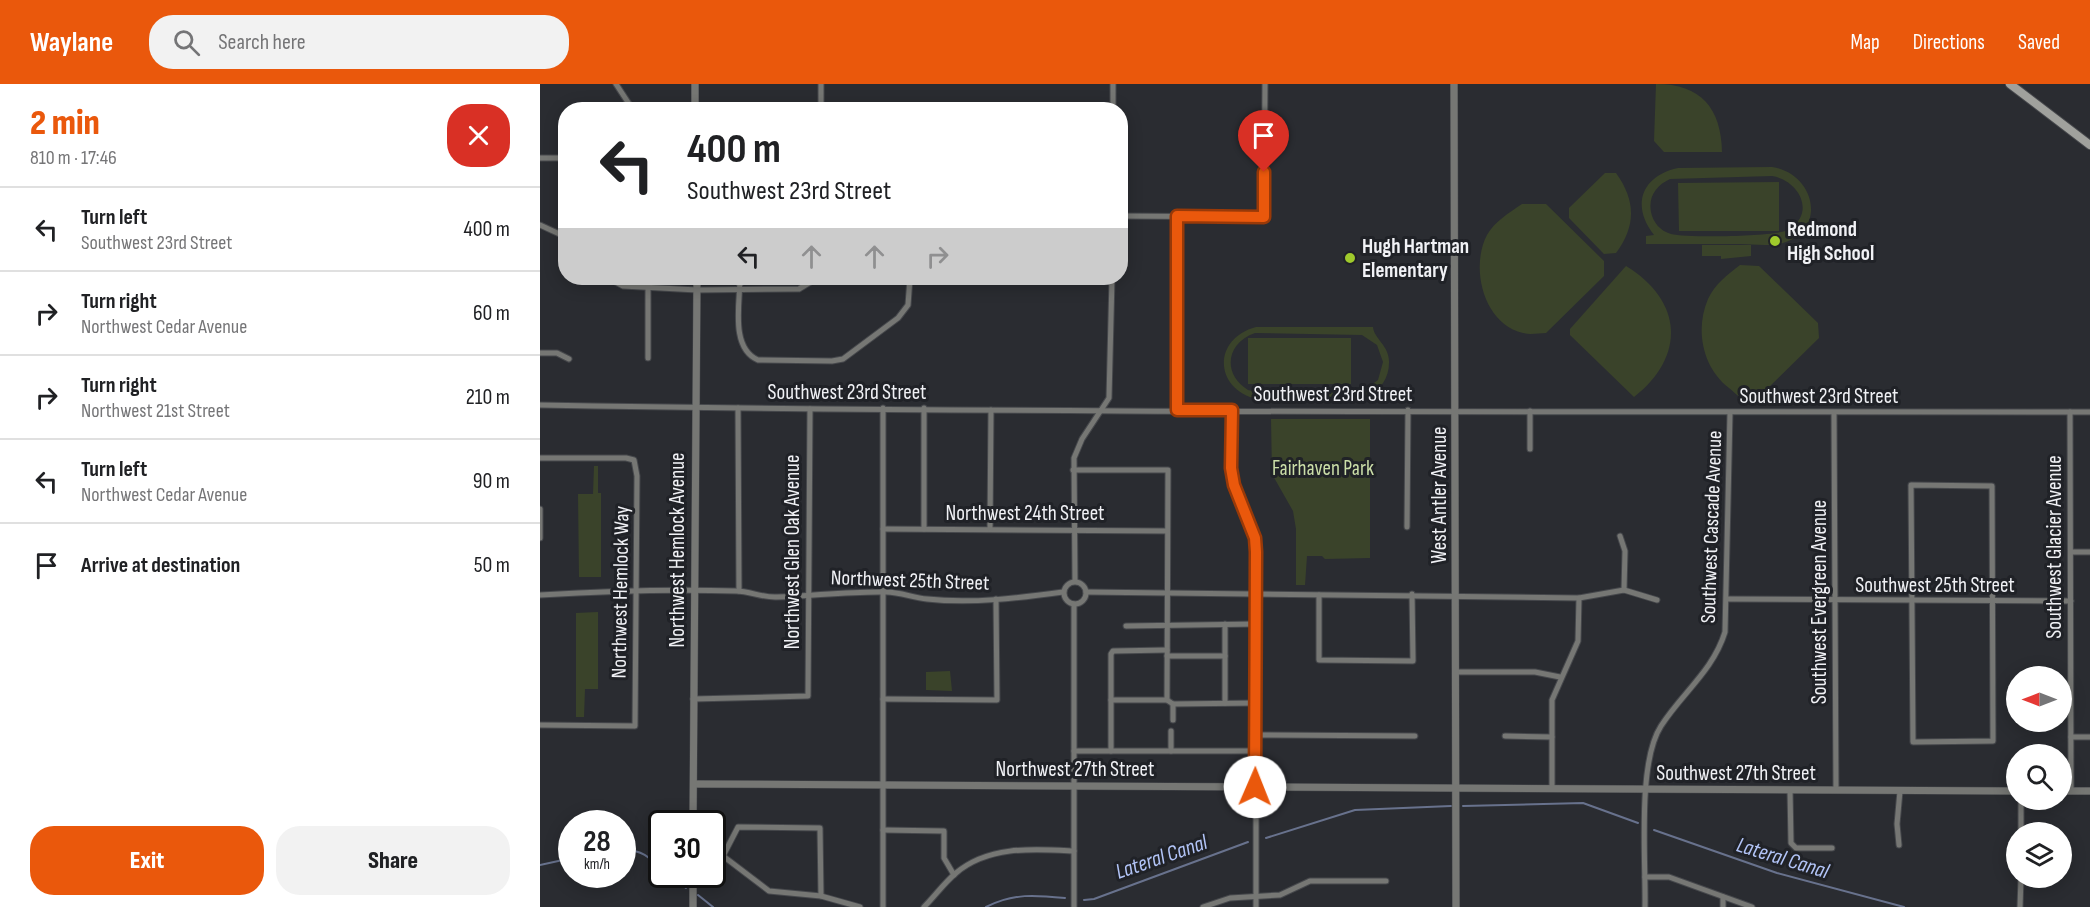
<!DOCTYPE html>
<html lang="en">
<head>
<meta charset="utf-8">
<style>
  body { margin:0; font-family:"Sofia Sans Condensed",sans-serif; background:#f2f2f2; color:#202124; height:100vh; display:flex; flex-direction:column; font-size:22px; white-space:nowrap }
  * { box-sizing:border-box; margin:0 }
  p { font-size:20px; color:#757577 }
  .icon { flex:none; width:33px; height:33px; fill:none; stroke:currentColor; stroke-width:2; stroke-linecap:round; stroke-linejoin:round }
  .map { position:relative; flex:1; overflow:hidden }
  .side { display:flex; flex-direction:column; background:#fff; width:540px }
  .side>* { flex:none }
  .guide { position:absolute; left:18px; top:18px; width:570px; height:183px; border-radius:24px; box-shadow:0 3px 15px #0003; background:#fff; color:#202124; overflow:hidden }
  .needle { width:39px; rotate:270deg }
  .fabs { position:absolute; left:1466px; top:582px; display:grid; gap:12px }
  .fabs a { display:grid; place-items:center; width:66px; height:66px; border-radius:50%; background:#fff; box-shadow:0 3px 15px #0003; font-size:30px }
  .speed { position:absolute; left:18px; top:726px; display:flex; gap:12px; font-size:30px; font-weight:700; text-align:center }
  .speed>* { display:grid; place-content:center; width:78px; height:78px; border-radius:50%; background:#fff; box-shadow:0 3px 15px #0003; line-height:1 }
  .speed small { font-size:15px; font-weight:400 }
  .speed .limit { border:3px solid #111; border-radius:9px; background:#fff; color:#111 }
  .pin { position:absolute; display:grid; place-items:center; width:51px; height:51px; color:#fff; margin:-62px -26px; border-radius:50% 50% 50% 0; rotate:-45deg; box-shadow:0 0 6px #0007 }
  .pin .icon { rotate:45deg }
  .me { position:absolute; width:66px; margin:-33px; rotate:1deg; stroke-linejoin:round; filter:drop-shadow(0 0 4px #0008) }
  .turn { display:flex; align-items:center; gap:21px; height:126px; padding:0 30px; font-size:27px }
  .turn .icon { width:78px; height:78px; stroke-width:2.5 }
  .turn b { display:block; font-size:42px; line-height:51px }
  .lanes { display:flex; align-items:center; height:57px; padding:0 30px; background:#0003; justify-content:center; gap:30px; direction:ltr }
  .lanes .off { opacity:.35 }
  .round { display:grid; place-items:center; flex:none; width:63px; height:63px; border-radius:24px; background:#f2f2f2 }
  .overview { display:flex; align-items:center; justify-content:space-between; height:102px; padding:0 30px }
  h1 { font-size:36px; font-weight:800; line-height:45px; color:#ea580c }
  .button { display:flex; gap:12px; margin-top:auto; padding:12px 30px }
  .button a { flex:1; height:69px; border-radius:24px; background:#ea580c; color:#fff; font-size:24px; font-weight:800; line-height:69px; text-align:center }
  .button a+a { background:#f2f2f2; color:#202124 }
  ul { padding:0; list-style:none }
  li { display:flex; align-items:center; gap:18px; height:84px; padding:0 30px; border-top:2px solid #e0e0e0 }
  li div { flex:1 }
  li b { display:block; font-size:22px }
  li em { font-style:normal }
  header { display:flex; align-items:center; gap:36px; box-sizing:border-box; height:84px; padding:0 30px; background:#ea580c; color:#fff }
  header strong { font-size:28px }
  nav { display:flex; gap:33px; margin-inline-start:auto; font-size:21px }
  .search { width:420px; height:54px; background:#f2f2f2; display:flex; align-items:center; gap:15px; box-sizing:border-box; padding:0 21px; border-radius:24px; color:#757577; font-size:22px }
  main { display:flex; flex:1; min-height:0 }
  .map>svg:first-child { display:block }
</style>
</head>
<body>
<header>
<strong>Waylane</strong>
<div class="search"><svg class="icon" aria-label="search" viewBox="0 0 24 24"><circle cx="10" cy="10" r="6"/><path d="M15 15l6 6"/></svg>Search here</div>
<nav><a>Map</a><a>Directions</a><a>Saved</a></nav>
</header>
<main>
<section class="side">
<div class="overview"><div><h1>2 min</h1><p>810 m · 17:46</p></div><a class="round" style="background:#d93025;color:#fff"><svg class="icon" aria-label="close" viewBox="0 0 24 24"><path d="M6 6l12 12M18 6L6 18"/></svg></a></div>
<ul>
<li><svg class="icon" aria-label="left" viewBox="0 0 24 24"><path d="M17 20v-9H6M10 6l-5 5 5 5"/></svg><div><b>Turn left</b><p>Southwest 23rd Street</p></div><em>400 m</em></li>
<li><svg class="icon" aria-label="right" viewBox="0 0 24 24"><path d="M7 20v-9h11M14 6l5 5-5 5"/></svg><div><b>Turn right</b><p>Northwest Cedar Avenue</p></div><em>60 m</em></li>
<li><svg class="icon" aria-label="right" viewBox="0 0 24 24"><path d="M7 20v-9h11M14 6l5 5-5 5"/></svg><div><b>Turn right</b><p>Northwest 21st Street</p></div><em>210 m</em></li>
<li><svg class="icon" aria-label="left" viewBox="0 0 24 24"><path d="M17 20v-9H6M10 6l-5 5 5 5"/></svg><div><b>Turn left</b><p>Northwest Cedar Avenue</p></div><em>90 m</em></li>
<li><svg class="icon" aria-label="arrive" viewBox="0 0 24 24"><path d="M6 21V4h12l-3 4 3 4H6"/></svg><div><b>Arrive at destination</b></div><em>50 m</em></li>
</ul>
<div class="button"><a>Exit</a><a>Share</a></div>
</section>
<div class="map">
<svg width="1550" height="823" viewBox="0 0 1550 823">
  <rect width="100%" height="100%" fill="#2a2c31"/>
  <g fill="#3a432a" fill-rule="evenodd">
    <path d="M 1116,0 C 1161,0 1181,24 1182,68 L 1124,68 L 1114,57 Z"/>
    <path d="M 1232,83 C 1273,89 1288,142 1246,158 C 1232,163 1214,160 1200,160 C 1169,160 1137,160 1106,160 L 1106,152 L 1114,151 C 1091,122 1101,92 1138,84 ZM 1232,92 C 1258,96 1276,127 1250,145 C 1240,153 1146,154 1131,150 C 1120,147 1113,138 1111,128 C 1108,112 1117,101 1130,95 Z"/>
    <path d="M 1065,89 L 1076,89 C 1096,117 1096,142 1076,169 L 1064,170 L 1029,134 L 1029,124 Z"/>
    <path d="M 1239,98 L 1239,147 L 1139,147 L 1138,99 Z"/>
    <path d="M 982,120 L 1006,120 L 1064,177 L 1064,192 L 1006,249 C 999,249 990,251 983,249 C 943,240 930,183 947,151 C 955,137 969,129 982,120 Z"/>
    <path d="M 1162,161 L 1211,161 L 1211,172 L 1181,175 L 1181,172 L 1162,172 Z"/>
    <path d="M 1200,181 L 1219,182 L 1278,239 L 1279,254 L 1219,313 C 1213,313 1205,314 1200,313 C 1196,311 1192,306 1189,304 C 1162,283 1155,245 1168,215 C 1175,200 1187,191 1200,181 Z"/>
    <path d="M 1086,182 C 1143,217 1146,272 1094,313 L 1030,251 L 1030,245 Z"/>
    <path d="M 716,243 L 833,243 C 834,255 850,262 849,279 C 849,293 841,306 828,312 C 808,321 742,315 717,315 C 674,305 672,255 716,243 ZM 715,249 L 822,251 L 837,261 L 843,278 L 838,296 L 823,307 L 717,308 L 708,306 C 682,290 686,259 715,249 Z"/>
    <rect x="708" y="254" width="103" height="46"/>
    <path d="M 731,335 L 830,335 L 830,474 L 785,475 L 782,472 L 767,472 L 765,501 L 756,501 L 756,445 L 753,427 L 732,390 Z"/>
    <path d="M 54,382 L 58,382 L 58,409 L 61,409 L 61,493 L 39,493 L 38,410 L 53,410 Z"/>
    <path d="M 58,528 L 58,605 L 45,605 L 44,633 L 36,633 L 36,529 Z"/>
    <path d="M 410,587 L 412,607 L 386,606 L 386,588 Z"/>
  </g>
  <g fill="none" stroke-linecap="round" stroke-linejoin="round">
    <g stroke="#68728d" stroke-width="2">
      <path d="M 923,722 L 1043,719 L 1098,739"/>
      <path d="M 1114,746 L 1237,789 L 1364,823"/>
      <path d="M 726,754 L 815,726 L 911,722"/>
      <path d="M 82,766 C 101,765 110,773 122,787"/>
      <path d="M 0,781 L 32,774"/>
      <path d="M 125,790 L 146,804"/>
      <path d="M 158,811 L 173,823"/>
      <path d="M 544,816 L 554,815 L 708,758"/>
      <path d="M 446,823 C 474,809 495,811 525,814"/>
    </g>
    <g stroke="#46484c" stroke-width="7">
      <g id="minor">
        <path d="M 76,0 L 93,26"/>
        <path d="M 573,0 L 573,26"/>
        <path d="M 281,26 L 281,0"/>
        <path d="M 0,74 L 26,74"/>
        <path d="M 580,132 L 724,133 L 725,0"/>
        <path d="M 637,132 L 637,326"/>
        <path d="M 0,141 L 26,153"/>
        <path d="M 68,194 L 83,202 L 157,206 L 259,205 L 277,194"/>
        <path d="M 200,194 C 200,219 190,264 218,276 L 292,277 L 303,275 L 358,234 L 368,221 L 370,194"/>
        <path d="M 0,269 L 17,269 L 29,275"/>
        <path d="M 108,274 L 108,194"/>
        <path d="M 0,321 C 517,330 1033,327 1550,328"/>
        <path d="M 198,324 L 199,507"/>
        <path d="M 692,326 C 692,351 688,377 695,401 C 701,424 714,443 716,468 L 716,823"/>
        <path d="M 1530,328 L 1531,707"/>
        <path d="M 1294,329 L 1296,706"/>
        <path d="M 990,365 L 990,327"/>
        <path d="M 0,374 L 86,374 L 94,376 L 97,392 L 95,642 L 0,641"/>
        <path d="M 533,386 L 628,386 L 627,616"/>
        <path d="M 1371,401 L 1452,402 L 1453,657 L 1373,658 Z"/>
        <path d="M 0,425 L 0,454"/>
        <path d="M 867,443 L 868,326"/>
        <path d="M 343,445 L 627,447"/>
        <path d="M 384,445 L 384,324"/>
        <path d="M 450,445 L 451,326"/>
        <path d="M 1080,452 L 1085,467 L 1084,506"/>
        <path d="M 1531,468 L 1550,468"/>
        <path d="M 535,497 L 534,374 L 542,355 L 569,314 L 572,194"/>
        <circle cx="535" cy="509" r="11"/>
        <path d="M 546,508 L 1039,514 L 1084,506 L 1117,516"/>
        <path d="M 0,511 C 65,507 131,505 196,507 C 210,507 223,514 237,513 C 273,512 310,507 346,508 C 361,508 373,514 387,515 C 431,520 479,514 523,508"/>
        <path d="M 779,511 L 779,576 L 873,577 L 872,510"/>
        <path d="M 1187,515 L 1531,517"/>
        <path d="M 534,520 L 534,823"/>
        <path d="M 685,540 L 685,619"/>
        <path d="M 586,542 L 716,540"/>
        <path d="M 627,572 L 685,572"/>
        <path d="M 916,588 L 995,588 L 1020,593"/>
        <path d="M 153,615 L 268,612 L 270,325"/>
        <path d="M 343,615 L 457,616 L 456,515"/>
        <path d="M 571,616 L 627,616 L 633,620 L 716,619"/>
        <path d="M 633,620 L 633,636"/>
        <path d="M 716,651 L 875,652"/>
        <path d="M 965,652 L 1012,653"/>
        <path d="M 1531,653 L 1550,653"/>
        <path d="M 534,667 L 716,667"/>
        <path d="M 571,667 L 571,570 L 573,567 L 627,566"/>
        <path d="M 631,667 L 631,647"/>
        <path d="M 1012,704 L 1012,616 L 1038,557 L 1039,514"/>
        <path d="M 1250,706 L 1251,759 L 1256,764 L 1292,764"/>
        <path d="M 343,746 L 404,747 L 404,774 L 414,791"/>
        <path d="M 1481,748 L 1481,716"/>
        <path d="M 1359,761 L 1357,740 L 1360,707"/>
        <path d="M 172,769 L 183,772 L 229,807 L 281,812 L 320,823"/>
        <path d="M 183,772 L 198,743 L 280,744 L 281,812"/>
        <path d="M 1105,793 L 1129,793 L 1212,823"/>
        <path d="M 343,823 L 343,324"/>
        <path d="M 384,823 C 395,812 404,799 416,789 C 449,761 495,765 534,767"/>
        <path d="M 663,823 L 690,814 L 740,811 L 770,797 L 846,797"/>
        <path d="M 1105,823 C 1106,777 1097,679 1121,642 C 1142,609 1173,587 1185,548 L 1190,329"/>
        <path d="M 1183,823 L 1183,813"/>
        <path d="M 1480,823 L 1481,794"/>
      </g>
    </g>
    <g stroke="#46484c" stroke-width="8">
      <g id="tertiary">
        <path d="M 155,0 L 155,26"/>
        <path d="M 914,0 L 916,823"/>
        <path d="M 154,700 L 1476,707"/>
        <path d="M 1521,707 L 1550,707"/>
        <path d="M 153,740 L 157,194"/>
        <path d="M 153,823 L 153,790"/>
      </g>
    </g>
    <g stroke="#46484c" stroke-width="10">
      <path id="secondary" d="M 1470,0 L 1550,61"/>
    </g>
    <use href="#minor" stroke="#767774" stroke-width="5"/>
    <use href="#tertiary" stroke="#767774" stroke-width="7"/>
    <use href="#secondary" stroke="#a0a19d" stroke-width="8"/>
  </g>
  <g fill="none" stroke-linecap="round" stroke-linejoin="round">
    <g stroke="#983908" stroke-width="15">
      <path id="route" d="M 715,703 L 716,468 L 715,454 L 694,401 L 691,384 L 692,326 L 637,326 L 637,132 L 724,133 L 724,88"/>
    </g>
    <use href="#route" stroke="#ea580c" stroke-width="10"/>
  </g>
  <g fill="#9fca2c" stroke="#202227" stroke-width="2">
    <circle cx="1235" cy="157" r="6"/>
    <circle cx="810" cy="174" r="6"/>
  </g>
  <g text-anchor="middle" stroke-width="6" stroke-linejoin="round" paint-order="stroke">
    <g font-size="21" font-weight="bold" fill="#f0f1f5" stroke="#202227" text-anchor="start">
      <text x="1247" y="152">Redmond<tspan x="1247" dy="24">High School</tspan></text>
      <text x="822" y="169">Hugh Hartman<tspan x="822" dy="24">Elementary</tspan></text>
    </g>
    <g font-size="21" fill="#f0f1f5" stroke="#202227">
      <text x="307" y="315">Southwest 23rd Street</text>
      <text x="793" y="317">Southwest 23rd Street</text>
      <text x="1279" y="319">Southwest 23rd Street</text>
      <text transform="translate(899 411) rotate(-90)" y="7">West Antler Avenue</text>
      <text x="485" y="436">Northwest 24th Street</text>
      <text transform="translate(1171 443) rotate(-88)" y="7">Southwest Cascade Avenue</text>
      <text transform="translate(1514 463) rotate(-90)" y="7">Southwest Glacier Avenue</text>
      <text transform="translate(137 466) rotate(-90)" y="7">Northwest Hemlock Avenue</text>
      <text transform="translate(252 468) rotate(-90)" y="7">Northwest Glen Oak Avenue</text>
      <text transform="translate(370 496) rotate(2)" y="7">Northwest 25th Street</text>
      <text x="1395" y="508">Southwest 25th Street</text>
      <text transform="translate(80 508) rotate(-89)" y="7">Northwest Hemlock Way</text>
      <text transform="translate(1279 518) rotate(-90)" y="7">Southwest Evergreen Avenue</text>
      <text x="535" y="692">Northwest 27th Street</text>
      <text x="1196" y="696">Southwest 27th Street</text>
    </g>
    <g font-size="21" fill="#cbdea8" stroke="#202227">
      <text x="783" y="391">Fairhaven Park</text>
    </g>
    <g font-size="22" font-style="italic" fill="#b2c4f7" stroke="#202227">
      <text transform="translate(621 772) rotate(-19)" y="8">Lateral Canal</text>
      <text transform="translate(1243 773) rotate(17)" y="8">Lateral Canal</text>
    </g>
  </g>
</svg>
<div class="fabs">
<a><svg class="needle" viewBox="-14 -14 28 28"><path d="M0-13l5 13h-10z" fill="#e53935"/><path d="M0 13l5-13h-10z" fill="#757577"/></svg></a>
<a><svg class="icon" aria-label="search" viewBox="0 0 24 24"><circle cx="10" cy="10" r="6"/><path d="M15 15l6 6"/></svg></a>
<a><svg class="icon" aria-label="layers" viewBox="0 0 24 24"><path d="M12 4l9 5-9 5-9-5zM3 14l9 5 9-5"/></svg></a>
</div>
<div class="speed"><div>28<small>km/h</small></div><div class="limit">30</div></div>
<div class="pin" style="left:724px;top:88px;background:#d93025"><svg class="icon" aria-label="arrive" viewBox="0 0 24 24"><path d="M6 21V4h12l-3 4 3 4H6"/></svg></div>
<svg class="me" style="left:715px;top:703px" viewBox="-20 -20 40 40"><circle r="19" fill="#fff"/><path d="M0-13L10 11 0 6-10 11z" fill="#ea580c"/></svg>
<div class="guide">
<div class="turn"><svg class="icon" aria-label="left" viewBox="0 0 24 24"><path d="M17 20v-9H6M10 6l-5 5 5 5"/></svg><div><b>400 m</b>Southwest 23rd Street</div></div>
<div class="lanes"><svg class="icon" aria-label="left" viewBox="0 0 24 24"><path d="M17 20v-9H6M10 6l-5 5 5 5"/></svg><svg class="icon off" aria-label="ahead" viewBox="0 0 24 24"><path d="M12 20V5M6 11l6-6 6 6"/></svg><svg class="icon off" aria-label="ahead" viewBox="0 0 24 24"><path d="M12 20V5M6 11l6-6 6 6"/></svg><svg class="icon off" aria-label="right" viewBox="0 0 24 24"><path d="M7 20v-9h11M14 6l5 5-5 5"/></svg></div>
</div>
</div>
</main>
</body>
</html>
